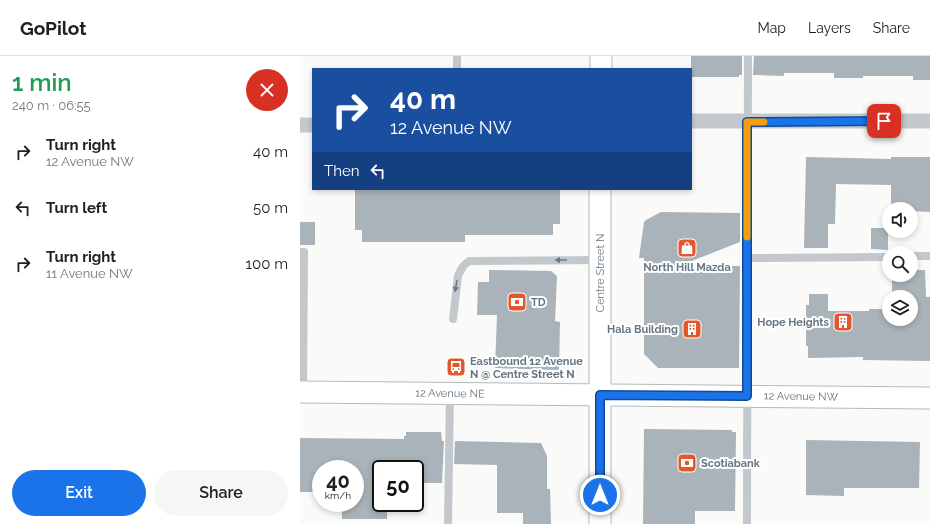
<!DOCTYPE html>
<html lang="en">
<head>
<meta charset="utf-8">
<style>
  body { margin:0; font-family:Raleway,sans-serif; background:#f6f6f6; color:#202124; height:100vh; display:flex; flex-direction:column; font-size:15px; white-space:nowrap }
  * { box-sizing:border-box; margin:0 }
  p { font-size:13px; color:#757577 }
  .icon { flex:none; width:22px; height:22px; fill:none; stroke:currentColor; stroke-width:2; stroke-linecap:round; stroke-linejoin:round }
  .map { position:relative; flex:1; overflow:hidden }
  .sheet { display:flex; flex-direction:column; background:#fff; width:300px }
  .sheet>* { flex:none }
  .hud { position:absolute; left:12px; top:12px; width:380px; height:122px; border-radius:0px; box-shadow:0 2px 6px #0003; background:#1a4fa0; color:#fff; overflow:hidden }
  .fabs { position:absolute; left:582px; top:146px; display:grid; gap:8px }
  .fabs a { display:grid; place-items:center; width:36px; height:36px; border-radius:50%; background:#fff; box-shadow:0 2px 6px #0003; font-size:20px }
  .speed { position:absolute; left:12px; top:404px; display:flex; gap:8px; font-size:20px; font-weight:700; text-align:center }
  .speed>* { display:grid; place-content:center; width:52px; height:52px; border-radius:50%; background:#fff; box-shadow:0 2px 6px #0003; line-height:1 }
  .speed small { font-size:10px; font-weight:400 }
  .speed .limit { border:2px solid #111; border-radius:6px; background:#fff; color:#111 }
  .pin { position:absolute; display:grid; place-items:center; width:34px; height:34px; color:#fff; margin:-17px; border-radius:8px; box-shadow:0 2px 6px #0006 }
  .me { position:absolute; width:44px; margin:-22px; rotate:0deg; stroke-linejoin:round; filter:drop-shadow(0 0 3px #0008) }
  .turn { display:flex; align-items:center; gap:14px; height:84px; padding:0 12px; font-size:18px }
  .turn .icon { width:52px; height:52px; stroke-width:2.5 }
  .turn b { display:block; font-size:28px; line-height:34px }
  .then { display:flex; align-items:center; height:38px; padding:0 12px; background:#0003; gap:8px; font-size:15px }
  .round { display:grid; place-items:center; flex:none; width:42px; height:42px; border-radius:21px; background:#f6f6f6 }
  .overview { display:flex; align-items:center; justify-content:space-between; height:68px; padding:0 12px }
  h1 { font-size:24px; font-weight:600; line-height:30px; color:#1e9e55 }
  .button { display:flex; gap:8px; margin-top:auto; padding:8px 12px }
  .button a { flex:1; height:46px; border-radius:24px; background:#1a73e8; color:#fff; font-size:16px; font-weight:600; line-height:46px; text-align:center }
  .button a+a { background:#f6f6f6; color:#202124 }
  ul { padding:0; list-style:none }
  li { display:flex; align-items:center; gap:12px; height:56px; padding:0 12px }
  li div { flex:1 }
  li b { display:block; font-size:15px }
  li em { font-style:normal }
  header { display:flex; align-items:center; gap:24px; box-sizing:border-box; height:56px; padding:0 20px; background:#fff; border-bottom:1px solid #e0e0e0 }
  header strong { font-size:19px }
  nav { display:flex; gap:22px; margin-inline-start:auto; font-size:14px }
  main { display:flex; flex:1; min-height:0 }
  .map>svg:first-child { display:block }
</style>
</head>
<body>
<header>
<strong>GoPilot</strong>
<nav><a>Map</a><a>Layers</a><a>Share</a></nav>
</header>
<main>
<section class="sheet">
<div class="overview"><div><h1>1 min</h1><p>240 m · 06:55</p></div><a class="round" style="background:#d93025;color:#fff"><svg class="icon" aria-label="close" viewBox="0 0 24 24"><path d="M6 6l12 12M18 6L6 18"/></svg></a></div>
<ul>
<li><svg class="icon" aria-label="right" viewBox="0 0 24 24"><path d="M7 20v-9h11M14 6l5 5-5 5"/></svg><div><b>Turn right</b><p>12 Avenue NW</p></div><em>40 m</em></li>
<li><svg class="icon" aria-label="left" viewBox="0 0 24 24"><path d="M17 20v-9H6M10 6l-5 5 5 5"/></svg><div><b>Turn left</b></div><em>50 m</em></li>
<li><svg class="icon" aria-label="right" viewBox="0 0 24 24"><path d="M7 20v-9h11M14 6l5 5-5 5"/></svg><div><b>Turn right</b><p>11 Avenue NW</p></div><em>100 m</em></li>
</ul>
<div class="button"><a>Exit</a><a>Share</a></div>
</section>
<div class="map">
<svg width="630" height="468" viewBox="0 0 630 468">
  <rect width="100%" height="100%" fill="#fafaf8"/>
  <g fill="#aab3b9">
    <path d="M 391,0 L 442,0 L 442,19 L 439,19 L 439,21 L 391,21 Z"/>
    <path d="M 454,0 L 630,0 L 630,24 L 613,24 L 613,20 L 563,20 L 563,22 L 534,22 L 534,17 L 484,17 L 484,20 L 453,19 Z"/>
    <path d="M 506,101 L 591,103 L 591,101 L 630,101 L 630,156 L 611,155 L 611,153 L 591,153 L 591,129 L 536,128 L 535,168 L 528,168 L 528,192 L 504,192 Z"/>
    <path d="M 55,133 L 260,133 L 260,168 L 253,168 L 253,179 L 165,179 L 165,186 L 62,186 L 62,174 L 55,174 Z"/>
    <path d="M 361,156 L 440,157 L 440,186 L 379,210 L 440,210 L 439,312 L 358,312 L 344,298 L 344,202 L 339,202 L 344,166 L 346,164 Z"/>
    <rect x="0" y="166" width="15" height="23"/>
    <path d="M 571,172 L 588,172 L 588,194 L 571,193 Z"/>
    <path d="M 189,214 L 251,215 L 257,220 L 255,265 L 260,266 L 259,314 L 195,312 L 197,259 L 177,259 L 178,226 L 189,226 Z"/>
    <path d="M 611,214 L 625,214 L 626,241 L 630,241 L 630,305 L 563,304 L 563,301 L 508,302 L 508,290 L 506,290 L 506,249 L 509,249 L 509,238 L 528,238 L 528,255 L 569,255 L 569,253 L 589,253 L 589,263 L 611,263 L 611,241 L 592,241 L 592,219 L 611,219 Z"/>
    <path d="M 344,373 L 432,374 L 432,376 L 436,376 L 435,455 L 395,455 L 395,468 L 343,468 Z"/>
    <path d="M 106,376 L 141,376 L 142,385 L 144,385 L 142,427 L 115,427 L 115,413 L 81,413 L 81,447 L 87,447 L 87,463 L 42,463 L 42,447 L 55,447 L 55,413 L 21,413 L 21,436 L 0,436 L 0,382 L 104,383 L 104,380 L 106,380 Z"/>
    <path d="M 506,384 L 620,386 L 619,432 L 544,432 L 544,440 L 506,439 Z"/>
    <path d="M 155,385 L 241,387 L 247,400 L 247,433 L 250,433 L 251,468 L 223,468 L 223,457 L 197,457 L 197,409 L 154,408 Z"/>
  </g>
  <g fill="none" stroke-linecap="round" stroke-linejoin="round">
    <g stroke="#b3babf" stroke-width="23">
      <g id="secondary">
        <path d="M 301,13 L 301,0"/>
        <path d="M 0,336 L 630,342"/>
        <path d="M 300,468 L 300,133"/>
      </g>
    </g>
    <g stroke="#c3c8cc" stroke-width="8">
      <path d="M 157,0 L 157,13"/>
      <path d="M 0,196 L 4,196 L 3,335"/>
      <path d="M 611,200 L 630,200"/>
      <path d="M 447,202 L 589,201"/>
      <path d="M 153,263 L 158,220 C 161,213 163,209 169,205 L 300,204"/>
      <path d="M 148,468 L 150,337"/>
      <path d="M 447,468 L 448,0"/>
    </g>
    <g stroke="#c3c8cc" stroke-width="15">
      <path d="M 391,65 L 630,65"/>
      <path d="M 0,69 L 13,69"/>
    </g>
    <use href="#secondary" stroke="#fff" stroke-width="21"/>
  </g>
  <defs><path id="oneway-solid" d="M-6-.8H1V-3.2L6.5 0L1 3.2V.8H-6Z"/></defs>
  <g fill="#6a7a87">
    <use href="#oneway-solid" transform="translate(261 204) rotate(180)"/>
    <use href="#oneway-solid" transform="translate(156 230) rotate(100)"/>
  </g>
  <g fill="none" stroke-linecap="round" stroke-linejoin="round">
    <g stroke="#114b97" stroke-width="10">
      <path id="route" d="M 300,439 L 300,339 L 447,340 L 447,66 L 584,65"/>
    </g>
    <use href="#route" stroke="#1a73e8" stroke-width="7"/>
    <path stroke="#f59e0b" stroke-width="7" d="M 447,181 L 447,66 L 464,66"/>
  </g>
  <defs>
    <g id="shop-square" transform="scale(1)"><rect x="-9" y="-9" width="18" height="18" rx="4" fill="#e4572e" stroke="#fff"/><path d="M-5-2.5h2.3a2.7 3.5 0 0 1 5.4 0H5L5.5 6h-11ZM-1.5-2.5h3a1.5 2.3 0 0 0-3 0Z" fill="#fff"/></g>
    <g id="bank-square" transform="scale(1)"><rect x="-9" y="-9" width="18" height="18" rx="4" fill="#e4572e" stroke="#fff"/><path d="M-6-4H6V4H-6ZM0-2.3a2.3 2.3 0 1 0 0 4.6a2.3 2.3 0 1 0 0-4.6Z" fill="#fff"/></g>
    <g id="building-square" transform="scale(1)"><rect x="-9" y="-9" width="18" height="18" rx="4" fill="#e4572e" stroke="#fff"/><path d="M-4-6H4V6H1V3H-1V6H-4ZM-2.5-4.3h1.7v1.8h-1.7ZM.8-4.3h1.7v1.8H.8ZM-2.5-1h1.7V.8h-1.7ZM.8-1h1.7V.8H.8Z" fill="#fff"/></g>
    <g id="bus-square" transform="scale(1)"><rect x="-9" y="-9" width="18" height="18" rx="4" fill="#e4572e" stroke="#fff"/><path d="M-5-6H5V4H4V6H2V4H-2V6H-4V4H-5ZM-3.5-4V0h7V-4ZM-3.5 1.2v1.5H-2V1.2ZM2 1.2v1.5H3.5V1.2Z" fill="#fff"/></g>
  </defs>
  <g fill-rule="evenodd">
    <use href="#shop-square" x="387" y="192"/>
    <use href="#bank-square" x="217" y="246"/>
    <use href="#building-square" x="543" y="266"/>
    <use href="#building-square" x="392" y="273"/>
    <use href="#bus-square" x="156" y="311"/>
    <use href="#bank-square" x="387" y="407"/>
  </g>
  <g text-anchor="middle" stroke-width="4" stroke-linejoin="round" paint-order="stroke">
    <g font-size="11" font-weight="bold" fill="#657683" stroke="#fff" text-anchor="start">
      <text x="387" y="215" text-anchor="middle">North Hill Mazda</text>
      <text x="231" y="250">TD</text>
      <text x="529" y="270" text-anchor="end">Hope Heights</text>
      <text x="378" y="277" text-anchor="end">Hala Building</text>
      <text x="170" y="309">Eastbound 12 Avenue<tspan x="170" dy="13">N @ Centre Street N</tspan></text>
      <text x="401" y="411">Scotiabank</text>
    </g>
    <g font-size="11" fill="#657683" stroke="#fff">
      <text transform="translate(300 217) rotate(-90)" y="4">Centre Street N</text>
      <text transform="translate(150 337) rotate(1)" y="4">12 Avenue NE</text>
      <text transform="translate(501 340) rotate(1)" y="4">12 Avenue NW</text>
    </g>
  </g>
</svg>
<div class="fabs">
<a><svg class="icon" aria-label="sound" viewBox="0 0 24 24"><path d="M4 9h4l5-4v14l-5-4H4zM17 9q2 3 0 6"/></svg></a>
<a><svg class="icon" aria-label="search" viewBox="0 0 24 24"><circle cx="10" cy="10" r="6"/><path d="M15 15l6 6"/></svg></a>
<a><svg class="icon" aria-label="layers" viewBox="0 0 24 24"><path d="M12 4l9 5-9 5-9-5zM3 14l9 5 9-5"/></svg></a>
</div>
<div class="speed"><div>40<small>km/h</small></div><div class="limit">50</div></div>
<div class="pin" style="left:584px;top:65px;background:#d93025"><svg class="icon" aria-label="arrive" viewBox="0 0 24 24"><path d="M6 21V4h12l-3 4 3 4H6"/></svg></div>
<svg class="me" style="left:300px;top:439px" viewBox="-20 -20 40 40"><circle r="17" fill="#1a73e8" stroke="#fff" stroke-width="3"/><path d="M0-11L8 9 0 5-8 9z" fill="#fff"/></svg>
<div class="hud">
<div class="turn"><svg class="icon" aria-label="right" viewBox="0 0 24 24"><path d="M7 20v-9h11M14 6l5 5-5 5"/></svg><div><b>40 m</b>12 Avenue NW</div></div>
<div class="then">Then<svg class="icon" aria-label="left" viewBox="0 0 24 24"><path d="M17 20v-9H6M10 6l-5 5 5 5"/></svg></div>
</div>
</div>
</main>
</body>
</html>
